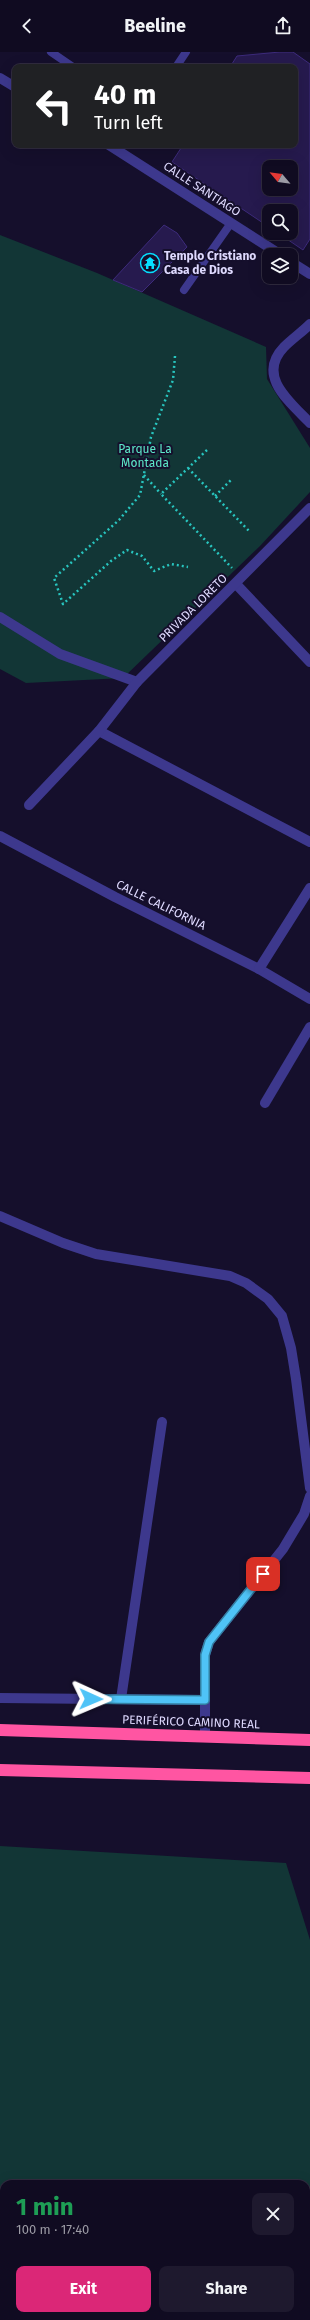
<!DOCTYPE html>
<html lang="en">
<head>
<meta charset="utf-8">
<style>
  body { margin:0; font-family:"Fira Sans",sans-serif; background:#1e192e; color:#f1f3f6; height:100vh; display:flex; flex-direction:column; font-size:15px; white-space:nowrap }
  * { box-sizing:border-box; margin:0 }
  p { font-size:13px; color:#9c9ba5 }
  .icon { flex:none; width:22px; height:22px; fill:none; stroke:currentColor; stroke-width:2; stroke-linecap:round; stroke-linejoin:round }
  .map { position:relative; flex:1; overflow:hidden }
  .panel { position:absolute; left:0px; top:2128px; width:310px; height:140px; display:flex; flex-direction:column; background:#100b21; border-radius:12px 12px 0 0; box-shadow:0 4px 16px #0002,0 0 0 1px #302b3f }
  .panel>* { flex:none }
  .guide { position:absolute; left:12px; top:12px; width:286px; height:84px; border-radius:8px; box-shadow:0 4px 16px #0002,0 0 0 1px #302b3f; background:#202124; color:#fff; overflow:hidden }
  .needle { width:26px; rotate:299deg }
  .buttons { position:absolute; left:262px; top:108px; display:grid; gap:8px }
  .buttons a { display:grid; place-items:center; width:36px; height:36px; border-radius:8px; background:#100b21; box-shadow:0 4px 16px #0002,0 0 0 1px #302b3f; font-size:20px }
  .pin { position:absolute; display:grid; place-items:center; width:34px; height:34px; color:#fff; margin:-17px; border-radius:8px; box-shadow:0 2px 6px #0006 }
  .me { position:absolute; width:44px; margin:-22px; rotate:91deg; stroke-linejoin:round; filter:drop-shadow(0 0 3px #0008) }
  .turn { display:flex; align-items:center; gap:14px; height:84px; padding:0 16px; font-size:18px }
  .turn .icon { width:52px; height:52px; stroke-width:2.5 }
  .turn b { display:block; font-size:28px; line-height:34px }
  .round { display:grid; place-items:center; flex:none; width:42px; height:42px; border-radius:8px; background:#1e192e }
  .headline { display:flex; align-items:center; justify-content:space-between; height:68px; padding:0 16px }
  h1 { font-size:24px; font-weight:700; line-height:30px; color:#1e9e55 }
  .action { display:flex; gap:8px; margin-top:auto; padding:8px 16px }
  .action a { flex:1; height:46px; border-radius:8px; background:#db2777; color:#fff; font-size:16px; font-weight:700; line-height:46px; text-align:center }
  .action a+a { background:#1e192e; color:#f1f3f6 }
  header { display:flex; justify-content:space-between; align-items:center; height:52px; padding:0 16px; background:#100b21; font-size:18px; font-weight:700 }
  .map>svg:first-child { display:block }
</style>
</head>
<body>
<header><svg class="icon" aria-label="back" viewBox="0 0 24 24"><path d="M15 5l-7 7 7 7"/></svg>Beeline<svg class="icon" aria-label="share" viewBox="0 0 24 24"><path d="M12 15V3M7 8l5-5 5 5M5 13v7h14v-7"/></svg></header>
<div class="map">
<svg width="310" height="2268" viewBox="0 0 310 2268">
  <rect width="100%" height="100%" fill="#150f2c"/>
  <g fill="#123636" fill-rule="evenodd">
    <path d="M 0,183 L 97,221 L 266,295 L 267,327 L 310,396 L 310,440 L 260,494 L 123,626 L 26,631 L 0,617 Z"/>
    <path d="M 0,1794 L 286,1811 L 310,1888 L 310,2268 L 0,2268 ZM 4,2132 L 306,2132 L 306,2264 L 4,2264 Z"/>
  </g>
  <g fill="#261a4e" stroke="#3d2b7b" fill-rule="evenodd">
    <path d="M 280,0 L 293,0 L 310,12 L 310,187 L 303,198 L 278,181 L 291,181 L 291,159 L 269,159 L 269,175 L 172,110 L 183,93 L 295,93 L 295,15 L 230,15 L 237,4 ZM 269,115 L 291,115 L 291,137 L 269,137 Z"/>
    <path d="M 164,173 L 177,181 L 187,195 L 142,240 L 113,228 Z"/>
  </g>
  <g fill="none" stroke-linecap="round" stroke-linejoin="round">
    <g stroke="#28c5bf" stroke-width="2.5" stroke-dasharray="2 3" stroke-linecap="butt">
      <path d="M 175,304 L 173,328 L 151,385 L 140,443 L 119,468 L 54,526 L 63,552 L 111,509 L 127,498 L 142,504 L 154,519 L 171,512 L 188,515"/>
      <path d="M 207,398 L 161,442 L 232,516"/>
      <path d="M 188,416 L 250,480"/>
      <path d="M 144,423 L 161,442"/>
      <path d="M 215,444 L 232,427"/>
    </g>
    <g stroke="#3d388d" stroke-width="8">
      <path d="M 51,0 L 73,15"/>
      <path d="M 176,15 L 186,0"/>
      <path d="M 184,238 L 231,171"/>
    </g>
    <g stroke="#3d388d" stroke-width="10">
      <path d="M 0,26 L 15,35"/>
      <path d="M 109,93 L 281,203"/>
      <path d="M 291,210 L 310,222"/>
      <path d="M 310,272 C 302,280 292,287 284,295 C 256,324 290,350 310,371"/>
      <path d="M 236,532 L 310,610"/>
      <path d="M 0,565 L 60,602 L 137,630"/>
      <path d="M 99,679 L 310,790"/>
      <path d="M 29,753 L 99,679 L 137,630 L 310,456"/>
      <path d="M 0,784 L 115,845 L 259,917 L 310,947"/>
      <path d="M 259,917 L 310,836"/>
      <path d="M 265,1051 L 310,975"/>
      <path d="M 0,1164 L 63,1191 L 96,1202 L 230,1224 L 246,1231 L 268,1247 L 282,1264 L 291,1296 L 296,1327 L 310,1436"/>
      <path d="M 0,1646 L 205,1648"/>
      <path d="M 121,1647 L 162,1370"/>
      <path d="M 205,1685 L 205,1603 L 209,1590 L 283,1497 L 304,1462 L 310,1444"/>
    </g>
    <g stroke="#ff55a2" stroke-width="12">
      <path d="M 0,1678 L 310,1688"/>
      <path d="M 0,1718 L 310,1726"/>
    </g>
  </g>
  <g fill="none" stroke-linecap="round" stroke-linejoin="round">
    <g stroke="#337fa1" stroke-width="10">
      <path id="route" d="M 91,1647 L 205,1648 L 205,1603 L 209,1590 L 263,1522"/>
    </g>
    <use href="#route" stroke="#4fc3f7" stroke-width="7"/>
  </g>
  <defs>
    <g id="temple-ring" transform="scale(1)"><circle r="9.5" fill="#150f2c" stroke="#06dfff" stroke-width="1.5"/><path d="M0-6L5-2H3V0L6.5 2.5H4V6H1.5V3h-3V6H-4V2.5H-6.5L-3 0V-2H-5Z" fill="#06dfff"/></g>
  </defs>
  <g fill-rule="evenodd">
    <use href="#temple-ring" x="150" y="211"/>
  </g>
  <g text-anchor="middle" stroke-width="4" stroke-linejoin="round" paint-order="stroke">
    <g font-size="12" fill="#dfdaff" stroke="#150f2c">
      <text transform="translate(202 137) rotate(33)" y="4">CALLE SANTIAGO</text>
      <text transform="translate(193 556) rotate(-45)" y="4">PRIVADA LORETO</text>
      <text transform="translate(161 853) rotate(26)" y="4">CALLE CALIFORNIA</text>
      <text transform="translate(191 1670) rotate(2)" y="4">PERIFÉRICO CAMINO REAL</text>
    </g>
    <g font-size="12" font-weight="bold" fill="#dfdaff" stroke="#150f2c" text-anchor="start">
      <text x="164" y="208">Templo Cristiano<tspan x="164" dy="14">Casa de Dios</tspan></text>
    </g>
    <g font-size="12" fill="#5de8c9" stroke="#150f2c">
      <text x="145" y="401">Parque La<tspan x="145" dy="14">Montada</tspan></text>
    </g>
  </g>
</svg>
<div class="buttons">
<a><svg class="needle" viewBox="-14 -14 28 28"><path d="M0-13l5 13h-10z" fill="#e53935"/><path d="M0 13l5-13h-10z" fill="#9c9ba5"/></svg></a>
<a><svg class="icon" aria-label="search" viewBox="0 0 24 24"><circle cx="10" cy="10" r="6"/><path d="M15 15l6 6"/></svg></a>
<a><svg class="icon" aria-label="layers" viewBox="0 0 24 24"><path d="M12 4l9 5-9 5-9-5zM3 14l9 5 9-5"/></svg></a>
</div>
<div class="pin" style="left:263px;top:1522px;background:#d93025"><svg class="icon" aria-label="arrive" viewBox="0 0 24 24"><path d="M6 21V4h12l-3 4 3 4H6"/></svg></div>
<svg class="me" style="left:91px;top:1647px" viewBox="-20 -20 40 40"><path d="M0-17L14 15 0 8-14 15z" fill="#4fc3f7" stroke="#fff" stroke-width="4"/></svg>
<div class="guide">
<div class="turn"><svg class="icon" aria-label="left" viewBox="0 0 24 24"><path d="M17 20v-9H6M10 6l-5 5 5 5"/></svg><div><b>40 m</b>Turn left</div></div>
</div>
<section class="panel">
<div class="headline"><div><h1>1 min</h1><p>100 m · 17:40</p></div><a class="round"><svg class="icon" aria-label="close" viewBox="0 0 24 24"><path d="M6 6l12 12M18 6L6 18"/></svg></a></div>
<div class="action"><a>Exit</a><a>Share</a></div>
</section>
</div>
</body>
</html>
